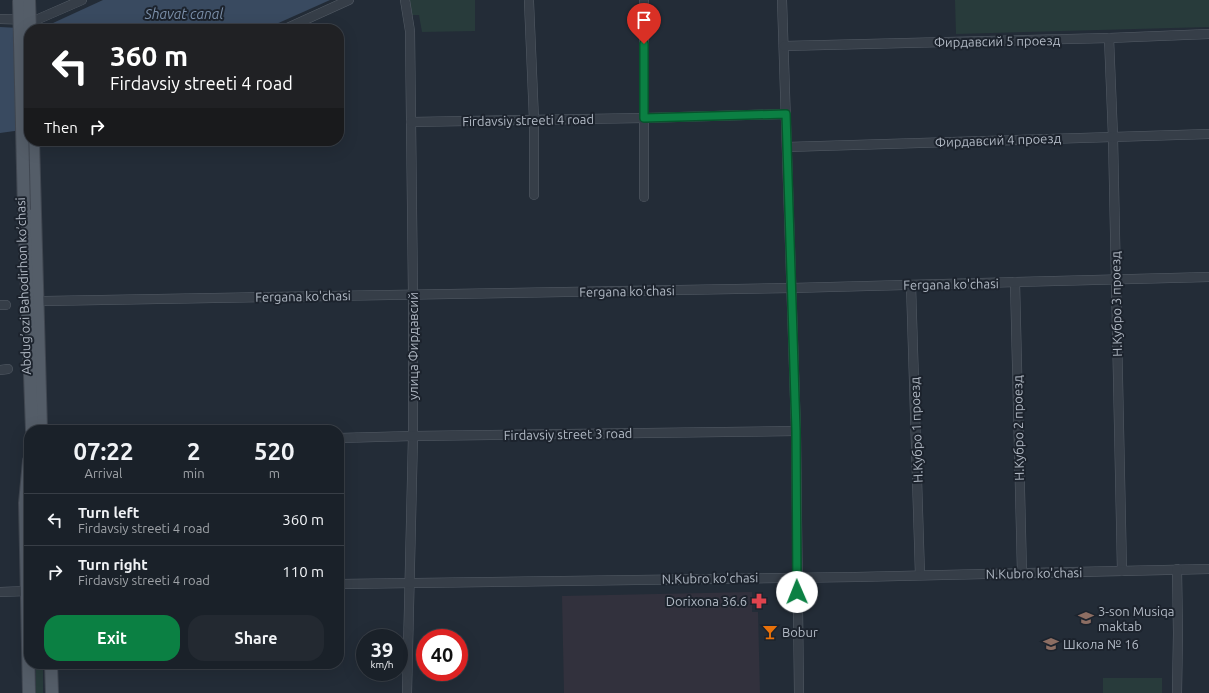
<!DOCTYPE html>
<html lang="en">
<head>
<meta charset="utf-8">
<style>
  body { margin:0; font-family:Ubuntu,sans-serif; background:#232931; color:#f1f3f6; height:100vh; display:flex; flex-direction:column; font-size:15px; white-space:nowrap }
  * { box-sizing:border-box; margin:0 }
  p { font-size:13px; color:#9fa3a8 }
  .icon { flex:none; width:22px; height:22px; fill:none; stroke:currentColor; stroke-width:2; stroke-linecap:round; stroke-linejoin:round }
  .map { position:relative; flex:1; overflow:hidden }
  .details { position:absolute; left:24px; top:425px; width:320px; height:244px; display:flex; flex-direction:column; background:#1a2129; border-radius:16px; box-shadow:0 4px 16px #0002,0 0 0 1px #383e46 }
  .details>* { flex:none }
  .hud { position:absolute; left:24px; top:24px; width:320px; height:122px; border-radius:16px; box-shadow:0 4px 16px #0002,0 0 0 1px #383e46; background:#202124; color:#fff; overflow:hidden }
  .speed { position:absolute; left:356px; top:629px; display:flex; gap:8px; font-size:20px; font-weight:700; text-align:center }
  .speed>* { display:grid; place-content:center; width:52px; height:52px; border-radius:50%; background:#1a2129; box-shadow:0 4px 16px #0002,0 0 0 1px #383e46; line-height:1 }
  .speed small { font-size:10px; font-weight:400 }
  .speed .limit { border:6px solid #d22; background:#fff; color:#111 }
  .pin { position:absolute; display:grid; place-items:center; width:34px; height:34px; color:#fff; margin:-41px -17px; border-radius:50% 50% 50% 0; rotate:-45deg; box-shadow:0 0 4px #0007 }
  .pin .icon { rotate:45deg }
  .me { position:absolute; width:44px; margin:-22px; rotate:359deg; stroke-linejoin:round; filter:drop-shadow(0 0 3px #0008) }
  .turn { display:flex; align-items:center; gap:14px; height:84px; padding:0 20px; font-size:18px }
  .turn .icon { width:52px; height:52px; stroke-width:2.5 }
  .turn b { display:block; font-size:28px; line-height:34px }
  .then { display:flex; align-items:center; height:38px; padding:0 20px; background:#0003; gap:8px; font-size:15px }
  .eta { display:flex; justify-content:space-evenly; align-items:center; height:68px; text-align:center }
  .eta b { font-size:24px; font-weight:700; line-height:28px }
  .cta { display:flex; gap:8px; margin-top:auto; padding:8px 20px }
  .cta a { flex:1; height:46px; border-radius:16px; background:#0b8043; color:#fff; font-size:16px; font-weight:700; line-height:46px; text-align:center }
  .cta a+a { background:#232931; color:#f1f3f6 }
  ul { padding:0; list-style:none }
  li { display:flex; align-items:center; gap:12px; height:52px; padding:0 20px; border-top:1px solid #383e46 }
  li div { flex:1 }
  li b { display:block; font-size:15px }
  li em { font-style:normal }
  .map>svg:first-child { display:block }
</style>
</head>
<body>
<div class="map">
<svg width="1209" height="693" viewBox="0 0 1209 693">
  <rect width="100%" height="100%" fill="#232c37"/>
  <path fill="#32313d" d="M 752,592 L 752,612 L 758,612 L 760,693 L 564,693 L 562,596 Z"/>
  <g fill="#283b3b">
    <path d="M 410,0 L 475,0 L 475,31 L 422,32 L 419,15 L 412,15 Z"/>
    <path d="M 955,0 L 1209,0 L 1209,27 L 956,34 Z"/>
    <rect x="36" y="664" width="7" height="29"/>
    <rect x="1103" y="678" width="59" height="15"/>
  </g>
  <g fill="#394a60">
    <path d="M 103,0 L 330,0 L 265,29 L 40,29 Z"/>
    <path d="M 0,27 L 38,29 L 29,29 L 29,129 L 0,133 Z"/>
  </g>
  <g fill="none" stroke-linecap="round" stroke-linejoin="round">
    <g stroke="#545c66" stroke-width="10">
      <g id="minor">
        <path d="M 405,0 L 410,31 L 413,295 L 413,436 L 407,693"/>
        <path d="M 644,0 L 644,197"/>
        <path d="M 782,0 L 796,431 L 799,693"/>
        <path d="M 529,2 L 534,120 L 534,195"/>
        <path d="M 0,19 L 36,20 L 82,0"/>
        <path d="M 285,29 L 349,0"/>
        <path d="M 1109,38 L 1113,137 L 1122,571"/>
        <path d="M 784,46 L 1109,38 L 1209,34"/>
        <path d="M 411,122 L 644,118 L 786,114"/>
        <path d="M 787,147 L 1209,134"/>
        <path d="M 1015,282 L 1022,573"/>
        <path d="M 911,285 L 920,575"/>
        <path d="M 45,301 L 792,288 L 1209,277"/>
        <path d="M 0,305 L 6,305"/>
        <path d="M 0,370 L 8,369"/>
        <path d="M 339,438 L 413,436 L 796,431"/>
        <path d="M 339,584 L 856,577 L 1209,569"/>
        <path d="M 0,592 L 27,591"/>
        <path d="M 1177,693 L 1178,633 L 1177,569"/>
      </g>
    </g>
    <g stroke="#404751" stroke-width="14">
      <g id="major">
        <path d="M 33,141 L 41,430"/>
        <path d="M 24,210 L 32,430"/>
        <path d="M 51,664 L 52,693"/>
        <path d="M 29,693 L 25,503 L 29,461"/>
      </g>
    </g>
    <use href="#minor" stroke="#363e48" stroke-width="9"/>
    <use href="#major" stroke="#545d68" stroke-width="12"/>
    <g stroke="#404751" stroke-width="14" stroke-linecap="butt">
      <g id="major-bridge">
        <path d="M 19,0 L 24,210"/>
        <path d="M 29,0 L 30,29"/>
      </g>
    </g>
    <use href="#major-bridge" stroke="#545d68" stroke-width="12"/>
  </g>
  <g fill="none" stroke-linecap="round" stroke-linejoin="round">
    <g stroke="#07532c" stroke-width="10">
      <path id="route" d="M 644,44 L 644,118 L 786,114 L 796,431 L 797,592"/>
    </g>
    <use href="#route" stroke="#0b8043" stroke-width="7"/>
  </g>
  <defs>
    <g id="pharmacy-bare" transform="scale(1.2)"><path d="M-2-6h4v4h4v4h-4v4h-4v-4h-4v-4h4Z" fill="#e0444e" stroke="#1c232d" stroke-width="2.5" paint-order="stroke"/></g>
    <g id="school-bare" transform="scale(1.2)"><path d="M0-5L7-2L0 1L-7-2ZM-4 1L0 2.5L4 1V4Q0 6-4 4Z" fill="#8d6e63" stroke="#1c232d" stroke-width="2.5" paint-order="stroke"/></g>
    <g id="bar-bare" transform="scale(1.2)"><path d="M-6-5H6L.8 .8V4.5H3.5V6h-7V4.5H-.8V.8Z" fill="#e8710a" stroke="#1c232d" stroke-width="2.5" paint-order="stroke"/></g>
  </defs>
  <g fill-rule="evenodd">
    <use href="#pharmacy-bare" x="759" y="601"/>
    <use href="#school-bare" x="1086" y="618"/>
    <use href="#bar-bare" x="770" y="632"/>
    <use href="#school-bare" x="1051" y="644"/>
  </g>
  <g text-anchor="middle" stroke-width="4" stroke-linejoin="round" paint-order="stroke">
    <g font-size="13" fill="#b1b9c4" stroke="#1c232d">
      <text transform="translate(997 41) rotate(-1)" y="5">Фирдавсий 5 проезд</text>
      <text transform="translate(528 120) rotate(-1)" y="5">Firdavsiy streeti 4 road</text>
      <text transform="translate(998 140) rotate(-2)" y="5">Фирдавсий 4 проезд</text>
      <text transform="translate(951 284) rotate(-1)" y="5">Fergana ko'chasi</text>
      <text transform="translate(23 286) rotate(-92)" y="5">Abdug’ozi Bahodirhon ko’chasi</text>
      <text transform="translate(627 291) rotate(-1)" y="5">Fergana ko'chasi</text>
      <text transform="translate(303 296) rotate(-1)" y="5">Fergana ko'chasi</text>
      <text transform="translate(1116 304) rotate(-91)" y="5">Н.Кубро 3 проезд</text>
      <text transform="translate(413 346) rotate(-90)" y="5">улица Фирдавсий</text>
      <text transform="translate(1018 428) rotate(-91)" y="5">Н.Кубро 2 проезд</text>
      <text transform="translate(916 430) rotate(-92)" y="5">Н.Кубро 1 проезд</text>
      <text transform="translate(568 434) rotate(-1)" y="5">Firdavsiy street 3 road</text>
      <text transform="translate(1034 573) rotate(-1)" y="5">N.Kubro ko'chasi</text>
      <text transform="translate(710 578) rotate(-1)" y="5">N.Kubro ko'chasi</text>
    </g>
    <g font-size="13" fill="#b1b9c4" stroke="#1c232d" text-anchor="start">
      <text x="747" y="606" text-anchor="end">Dorixona 36.6</text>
      <text x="1098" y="616">3-son Musiqa<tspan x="1098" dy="15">maktab</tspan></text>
      <text x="782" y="637">Bobur</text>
      <text x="1063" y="649">Школа № 16</text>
    </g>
    <g font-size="14" font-style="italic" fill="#7c90aa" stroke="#1c232d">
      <text x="184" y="19">Shavat canal</text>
    </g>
  </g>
</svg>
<div class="speed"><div>39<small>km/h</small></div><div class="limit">40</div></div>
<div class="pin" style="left:644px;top:44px;background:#d93025"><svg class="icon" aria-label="arrive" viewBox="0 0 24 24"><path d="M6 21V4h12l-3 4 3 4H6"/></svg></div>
<svg class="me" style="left:797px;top:592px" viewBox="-20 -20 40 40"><circle r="19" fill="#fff"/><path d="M0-13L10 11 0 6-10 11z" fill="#0b8043"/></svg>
<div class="hud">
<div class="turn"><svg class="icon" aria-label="left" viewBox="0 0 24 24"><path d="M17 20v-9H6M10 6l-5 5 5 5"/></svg><div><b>360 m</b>Firdavsiy streeti 4 road</div></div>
<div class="then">Then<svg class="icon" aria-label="right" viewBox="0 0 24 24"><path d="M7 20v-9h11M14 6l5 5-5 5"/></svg></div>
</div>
<section class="details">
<div class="eta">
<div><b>07:22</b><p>Arrival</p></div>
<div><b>2</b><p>min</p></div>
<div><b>520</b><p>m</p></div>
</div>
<ul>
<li><svg class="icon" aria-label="left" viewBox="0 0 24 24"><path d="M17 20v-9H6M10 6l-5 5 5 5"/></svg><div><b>Turn left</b><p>Firdavsiy streeti 4 road</p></div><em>360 m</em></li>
<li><svg class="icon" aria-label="right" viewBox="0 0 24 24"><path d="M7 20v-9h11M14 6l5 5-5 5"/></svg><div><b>Turn right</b><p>Firdavsiy streeti 4 road</p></div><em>110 m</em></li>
</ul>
<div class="cta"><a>Exit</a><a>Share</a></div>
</section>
</div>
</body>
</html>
